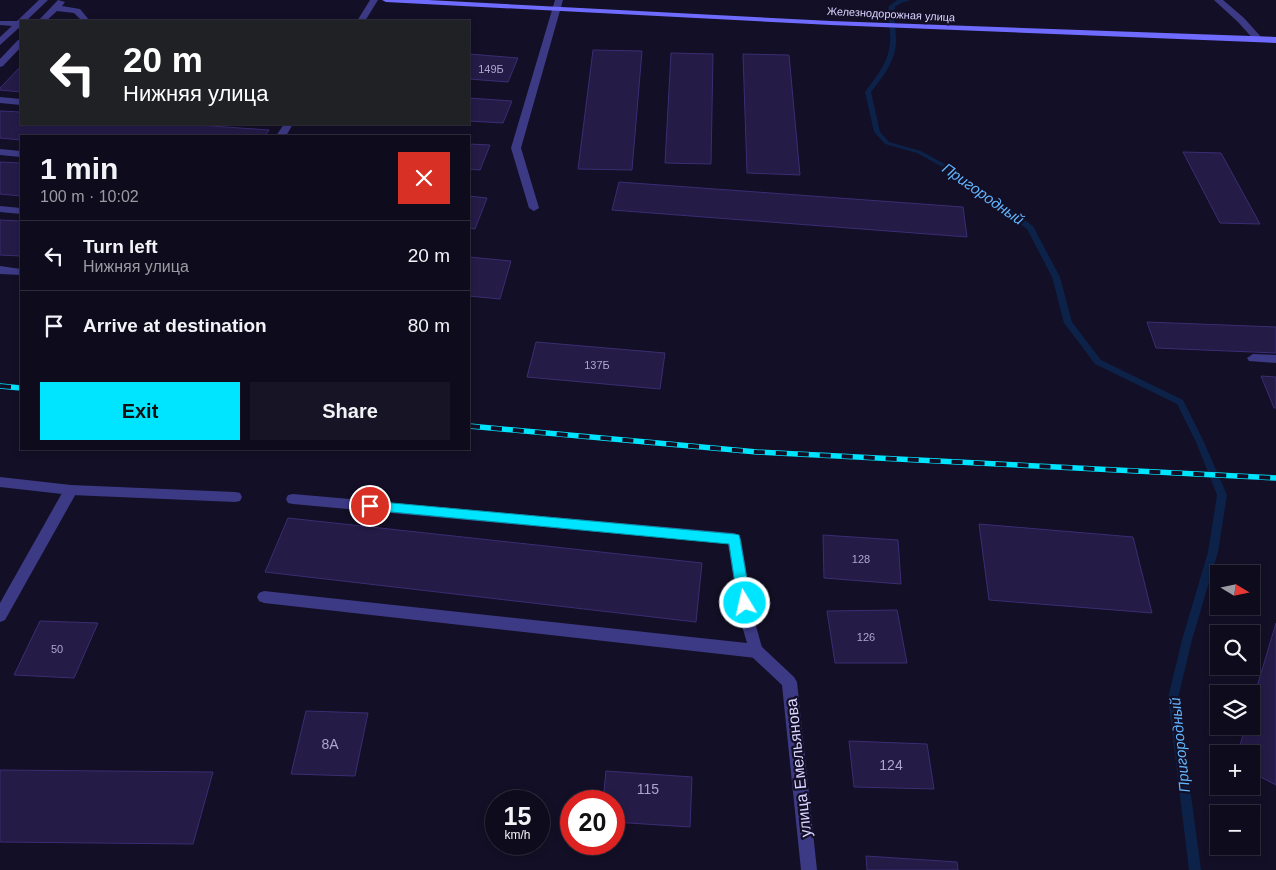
<!DOCTYPE html>
<html lang="en">
<head>
<meta charset="utf-8">
<style>
  body { margin:0; font-family:Arial,sans-serif; background:#171425; color:#f1f3f6; height:100vh; display:flex; flex-direction:column; font-size:19px; white-space:nowrap }
  * { box-sizing:border-box; margin:0 }
  p { font-size:16px; color:#9b9ba3 }
  .icon { flex:none; width:28px; height:28px; fill:none; stroke:currentColor; stroke-width:2; stroke-linecap:round; stroke-linejoin:round }
  .map { position:relative; flex:1; overflow:hidden }
  .panel { position:absolute; left:20px; top:135px; width:450px; height:315px; display:flex; flex-direction:column; background:#0e0b1c; border-radius:0px; box-shadow:0 2px 8px #0003,0 0 0 1px #2e2b3b }
  .panel>* { flex:none }
  .top-card { position:absolute; left:20px; top:20px; width:450px; height:105px; border-radius:0px; box-shadow:0 2px 8px #0003,0 0 0 1px #2e2b3b; background:#202124; color:#fff; overflow:hidden }
  .needle { width:32px; rotate:100deg }
  .buttons { position:absolute; left:1210px; top:565px; display:grid; gap:10px }
  .buttons a { display:grid; place-items:center; width:50px; height:50px; border-radius:0px; background:#0e0b1c; box-shadow:0 2px 8px #0003,0 0 0 1px #2e2b3b; font-size:25px }
  .speed { position:absolute; left:485px; top:790px; display:flex; gap:10px; font-size:25px; font-weight:700; text-align:center }
  .speed>* { display:grid; place-content:center; width:65px; height:65px; border-radius:50%; background:#0e0b1c; box-shadow:0 2px 8px #0003,0 0 0 1px #2e2b3b; line-height:1 }
  .speed small { font-size:12px; font-weight:400 }
  .speed .limit { border:8px solid #d22; background:#fff; color:#111 }
  .pin { position:absolute; display:grid; place-items:center; width:42px; height:42px; color:#fff; margin:-21px; border:2px solid #fff; border-radius:50%; box-shadow:0 1px 5px #0007 }
  .me { position:absolute; width:55px; margin:-28px; rotate:351deg; stroke-linejoin:round; filter:drop-shadow(0 0 4px #0008) }
  .turn { display:flex; align-items:center; gap:18px; height:105px; padding:0 20px; font-size:22px }
  .turn .icon { width:65px; height:65px; stroke-width:2.5 }
  .turn b { display:block; font-size:35px; line-height:42px }
  .round { display:grid; place-items:center; flex:none; width:52px; height:52px; border-radius:0px; background:#171425 }
  .summary { display:flex; align-items:center; justify-content:space-between; height:85px; padding:0 20px }
  h1 { font-size:30px; font-weight:800; line-height:38px }
  .action { display:flex; gap:10px; margin-top:auto; padding:10px 20px }
  .action a { flex:1; height:58px; border-radius:0px; background:#00e5ff; color:#111; font-size:20px; font-weight:800; line-height:58px; text-align:center }
  .action a+a { background:#171425; color:#f1f3f6 }
  ul { padding:0; list-style:none }
  li { display:flex; align-items:center; gap:15px; height:70px; padding:0 20px; border-top:1px solid #2e2b3b }
  li div { flex:1 }
  li b { display:block; font-size:19px }
  li em { font-style:normal }
  .map>svg:first-child { display:block }
</style>
</head>
<body>
<div class="map">
<svg width="1276" height="870" viewBox="0 0 1276 870">
  <rect width="100%" height="100%" fill="#130f26"/>
  <g fill="none" stroke-linecap="round" stroke-linejoin="round">
    <path fill="#0c2248" fill-rule="evenodd" d="M 897,0 L 911,0 L 901,3 L 895,7 C 893,18 896,28 896,39 C 897,59 883,77 871,92 L 880,132 L 889,142 L 921,151 L 961,173 L 1033,226 L 1060,277 L 1072,322 L 1101,360 L 1183,400 L 1204,442 L 1227,495 L 1218,552 L 1192,640 L 1178,698 L 1201,870 L 1189,870 L 1168,698 L 1182,640 L 1208,552 L 1217,495 L 1196,442 L 1177,404 L 1095,364 L 1064,323 L 1052,277 L 1027,229 L 957,175 L 917,153 L 885,144 L 874,132 L 865,92 C 876,77 889,62 890,42 C 891,30 887,18 889,6 Z"/>
  </g>
  <g fill="#241b47" stroke="#3b2d73">
    <path d="M 593,50 L 642,51 L 632,170 L 578,169 Z"/>
    <path d="M 671,53 L 713,54 L 711,164 L 665,163 Z"/>
    <path d="M 469,54 L 518,58 L 508,82 L 469,79 Z"/>
    <path d="M 743,54 L 789,55 L 800,175 L 747,173 Z"/>
    <path d="M 21,66 L 21,92 L 0,90 L 0,88 Z"/>
    <path d="M 469,98 L 512,101 L 503,123 L 469,121 Z"/>
    <path d="M 0,111 L 21,112 L 21,124 L 183,124 L 269,130 L 265,136 L 21,136 L 21,140 L 0,138 Z"/>
    <path d="M 469,144 L 490,145 L 480,170 L 469,169 Z"/>
    <path d="M 1183,152 L 1221,153 L 1260,224 L 1220,223 Z"/>
    <path d="M 0,162 L 21,163 L 21,196 L 0,194 Z"/>
    <path d="M 619,182 L 963,207 L 967,237 L 612,210 Z"/>
    <path d="M 469,196 L 487,198 L 475,229 L 469,228 Z"/>
    <path d="M 0,220 L 21,221 L 21,256 L 0,255 Z"/>
    <path d="M 469,257 L 511,261 L 500,299 L 469,296 Z"/>
    <path d="M 1147,322 L 1276,327 L 1276,353 L 1156,348 Z"/>
    <path d="M 536,342 L 665,353 L 660,389 L 527,377 Z"/>
    <path d="M 1261,376 L 1276,377 L 1276,408 L 1274,408 Z"/>
    <path d="M 288,518 L 702,563 L 696,622 L 265,572 Z"/>
    <path d="M 979,524 L 1133,537 L 1152,613 L 989,600 Z"/>
    <path d="M 823,535 L 898,540 L 901,584 L 824,578 Z"/>
    <path d="M 897,610 L 907,663 L 835,663 L 827,611 Z"/>
    <path d="M 40,621 L 98,623 L 74,678 L 14,675 Z"/>
    <path d="M 1276,623 L 1276,785 L 1251,772 L 1251,754 L 1237,754 L 1246,726 L 1251,726 L 1251,707 Z"/>
    <path d="M 306,711 L 368,713 L 355,776 L 291,774 Z"/>
    <path d="M 849,741 L 927,744 L 934,789 L 854,787 Z"/>
    <path d="M 0,770 L 213,772 L 193,844 L 0,842 Z"/>
    <path d="M 606,771 L 692,777 L 690,827 L 614,822 L 614,801 L 603,801 Z"/>
    <path d="M 866,856 L 957,862 L 958,870 L 867,870 Z"/>
  </g>
  <g fill="none" stroke-linecap="round" stroke-linejoin="round">
    <g fill="#3d3a85" fill-rule="evenodd">
      <path d="M 39,0 L 48,0 L 26,21 L 21,21 L 21,26 L 0,45 L 0,37 L 12,26 L 0,25 L 0,21 L 17,21 Z"/>
      <path d="M 58,0 L 65,2 L 62,6 L 80,9 L 90,21 L 82,21 L 74,13 L 57,11 L 46,21 L 38,21 Z"/>
      <path d="M 370,0 L 378,0 L 365,21 L 357,21 Z"/>
      <path d="M 555,0 L 563,0 L 521,148 L 539,208 L 534,211 L 529,208 L 511,148 Z"/>
      <path d="M 1214,0 L 1223,0 L 1244,18 L 1262,38 L 1262,42 L 1256,42 L 1238,22 Z"/>
      <path d="M 18,40 L 21,40 L 21,47 L 3,66 L 0,67 L 0,59 Z"/>
      <path d="M 0,97 L 21,99 L 21,105 L 0,103 Z"/>
      <path d="M 284,124 L 293,124 L 286,136 L 276,136 Z"/>
      <path d="M 0,149 L 21,151 L 21,157 L 0,155 Z"/>
      <path d="M 0,206 L 21,208 L 21,214 L 0,212 Z"/>
      <path d="M 0,266 L 21,269 L 21,275 L 0,274 Z"/>
      <path d="M 1253,354 L 1276,355 L 1276,363 L 1249,361 L 1247,358 Z"/>
      <path d="M 0,477 L 71,485 L 235,492 L 240,493 L 242,497 L 240,501 L 235,502 L 71,495 L 0,487 Z"/>
      <path d="M 293,494 L 734,533 L 739,535 L 741,539 L 754,619 L 763,651 L 761,656 L 756,658 L 264,603 L 259,601 L 257,597 L 259,593 L 264,591 L 747,643 L 740,619 L 728,544 L 293,504 L 288,503 L 286,499 L 288,495 Z"/>
    </g>
    <g fill="#3d3a85" fill-rule="evenodd">
      <path d="M 71,485 L 76,486 L 78,490 L 5,620 L 0,622 L 0,603 L 66,486 Z"/>
      <path d="M 756,644 L 761,646 L 794,677 L 797,682 L 817,870 L 801,870 L 782,685 L 751,656 L 749,651 L 751,646 Z"/>
    </g>
    <path fill="#6f6bff" fill-rule="evenodd" d="M 382,0 L 428,0 L 831,21 L 1276,37 L 1276,43 L 831,25 L 386,2 Z"/>
    <g stroke="#00e5ff" stroke-width="5.5">
      <g id="rail">
        <path d="M 0,386 L 21,388"/>
        <path d="M 469,426 L 757,452 L 1276,478"/>
      </g>
    </g>
    <use href="#rail" stroke="#130f26" stroke-width="4" stroke-dasharray="11" stroke-linecap="butt"/>
  </g>
  <path fill="#00e5ff" stroke="#0095a6" d="M 370,501 L 734,534 L 739,535 L 740,539 L 751,603 L 749,607 L 745,609 L 740,607 L 738,603 L 729,544 L 370,510 L 365,509 L 364,506 L 365,502 Z"/>
  <g text-anchor="middle" stroke-width="4.5" stroke-linejoin="round" paint-order="stroke">
    <g font-size="11" fill="#d9d4ff" stroke="#130f26">
      <text transform="translate(891 14) rotate(3)" y="4">Железнодорожная улица</text>
    </g>
    <g font-size="11" fill="#aca6d1">
      <text x="491" y="73">149Б</text>
      <text x="597" y="369">137Б</text>
      <text x="861" y="563">128</text>
      <text x="866" y="641">126</text>
      <text x="57" y="653">50</text>
    </g>
    <g font-size="14" fill="#aca6d1">
      <text x="330" y="749">8А</text>
      <text x="891" y="770">124</text>
      <text x="648" y="794">115</text>
    </g>
    <g font-size="15" font-style="italic" fill="#62b6ff" stroke="#130f26">
      <text transform="translate(983 194) rotate(35)" y="5">Пригородный</text>
      <text transform="translate(1180 745) rotate(-96)" y="5">Пригородный</text>
    </g>
    <g font-size="16" fill="#d9d4ff" stroke="#130f26">
      <text transform="translate(798 768) rotate(-96)" y="6">улица Емельянова</text>
    </g>
  </g>
</svg>
<div class="buttons">
<a><svg class="needle" viewBox="-14 -14 28 28"><path d="M0-13l5 13h-10z" fill="#e53935"/><path d="M0 13l5-13h-10z" fill="#9b9ba3"/></svg></a>
<a><svg class="icon" aria-label="search" viewBox="0 0 24 24"><circle cx="10" cy="10" r="6"/><path d="M15 15l6 6"/></svg></a>
<a><svg class="icon" aria-label="layers" viewBox="0 0 24 24"><path d="M12 4l9 5-9 5-9-5zM3 14l9 5 9-5"/></svg></a>
<a>+</a>
<a>−</a>
</div>
<div class="speed"><div>15<small>km/h</small></div><div class="limit">20</div></div>
<div class="pin" style="left:370px;top:506px;background:#d93025"><svg class="icon" aria-label="arrive" viewBox="0 0 24 24"><path d="M6 21V4h12l-3 4 3 4H6"/></svg></div>
<svg class="me" style="left:745px;top:603px" viewBox="-20 -20 40 40"><circle r="17" fill="#00e5ff" stroke="#fff" stroke-width="3"/><path d="M0-11L8 9 0 5-8 9z" fill="#fff"/></svg>
<div class="top-card">
<div class="turn"><svg class="icon" aria-label="left" viewBox="0 0 24 24"><path d="M17 20v-9H6M10 6l-5 5 5 5"/></svg><div><b>20 m</b>Нижняя улица</div></div>
</div>
<section class="panel">
<div class="summary"><div><h1>1 min</h1><p>100 m · 10:02</p></div><a class="round" style="background:#d93025;color:#fff"><svg class="icon" aria-label="close" viewBox="0 0 24 24"><path d="M6 6l12 12M18 6L6 18"/></svg></a></div>
<ul>
<li><svg class="icon" aria-label="left" viewBox="0 0 24 24"><path d="M17 20v-9H6M10 6l-5 5 5 5"/></svg><div><b>Turn left</b><p>Нижняя улица</p></div><em>20 m</em></li>
<li><svg class="icon" aria-label="arrive" viewBox="0 0 24 24"><path d="M6 21V4h12l-3 4 3 4H6"/></svg><div><b>Arrive at destination</b></div><em>80 m</em></li>
</ul>
<div class="action"><a>Exit</a><a>Share</a></div>
</section>
</div>
</body>
</html>
